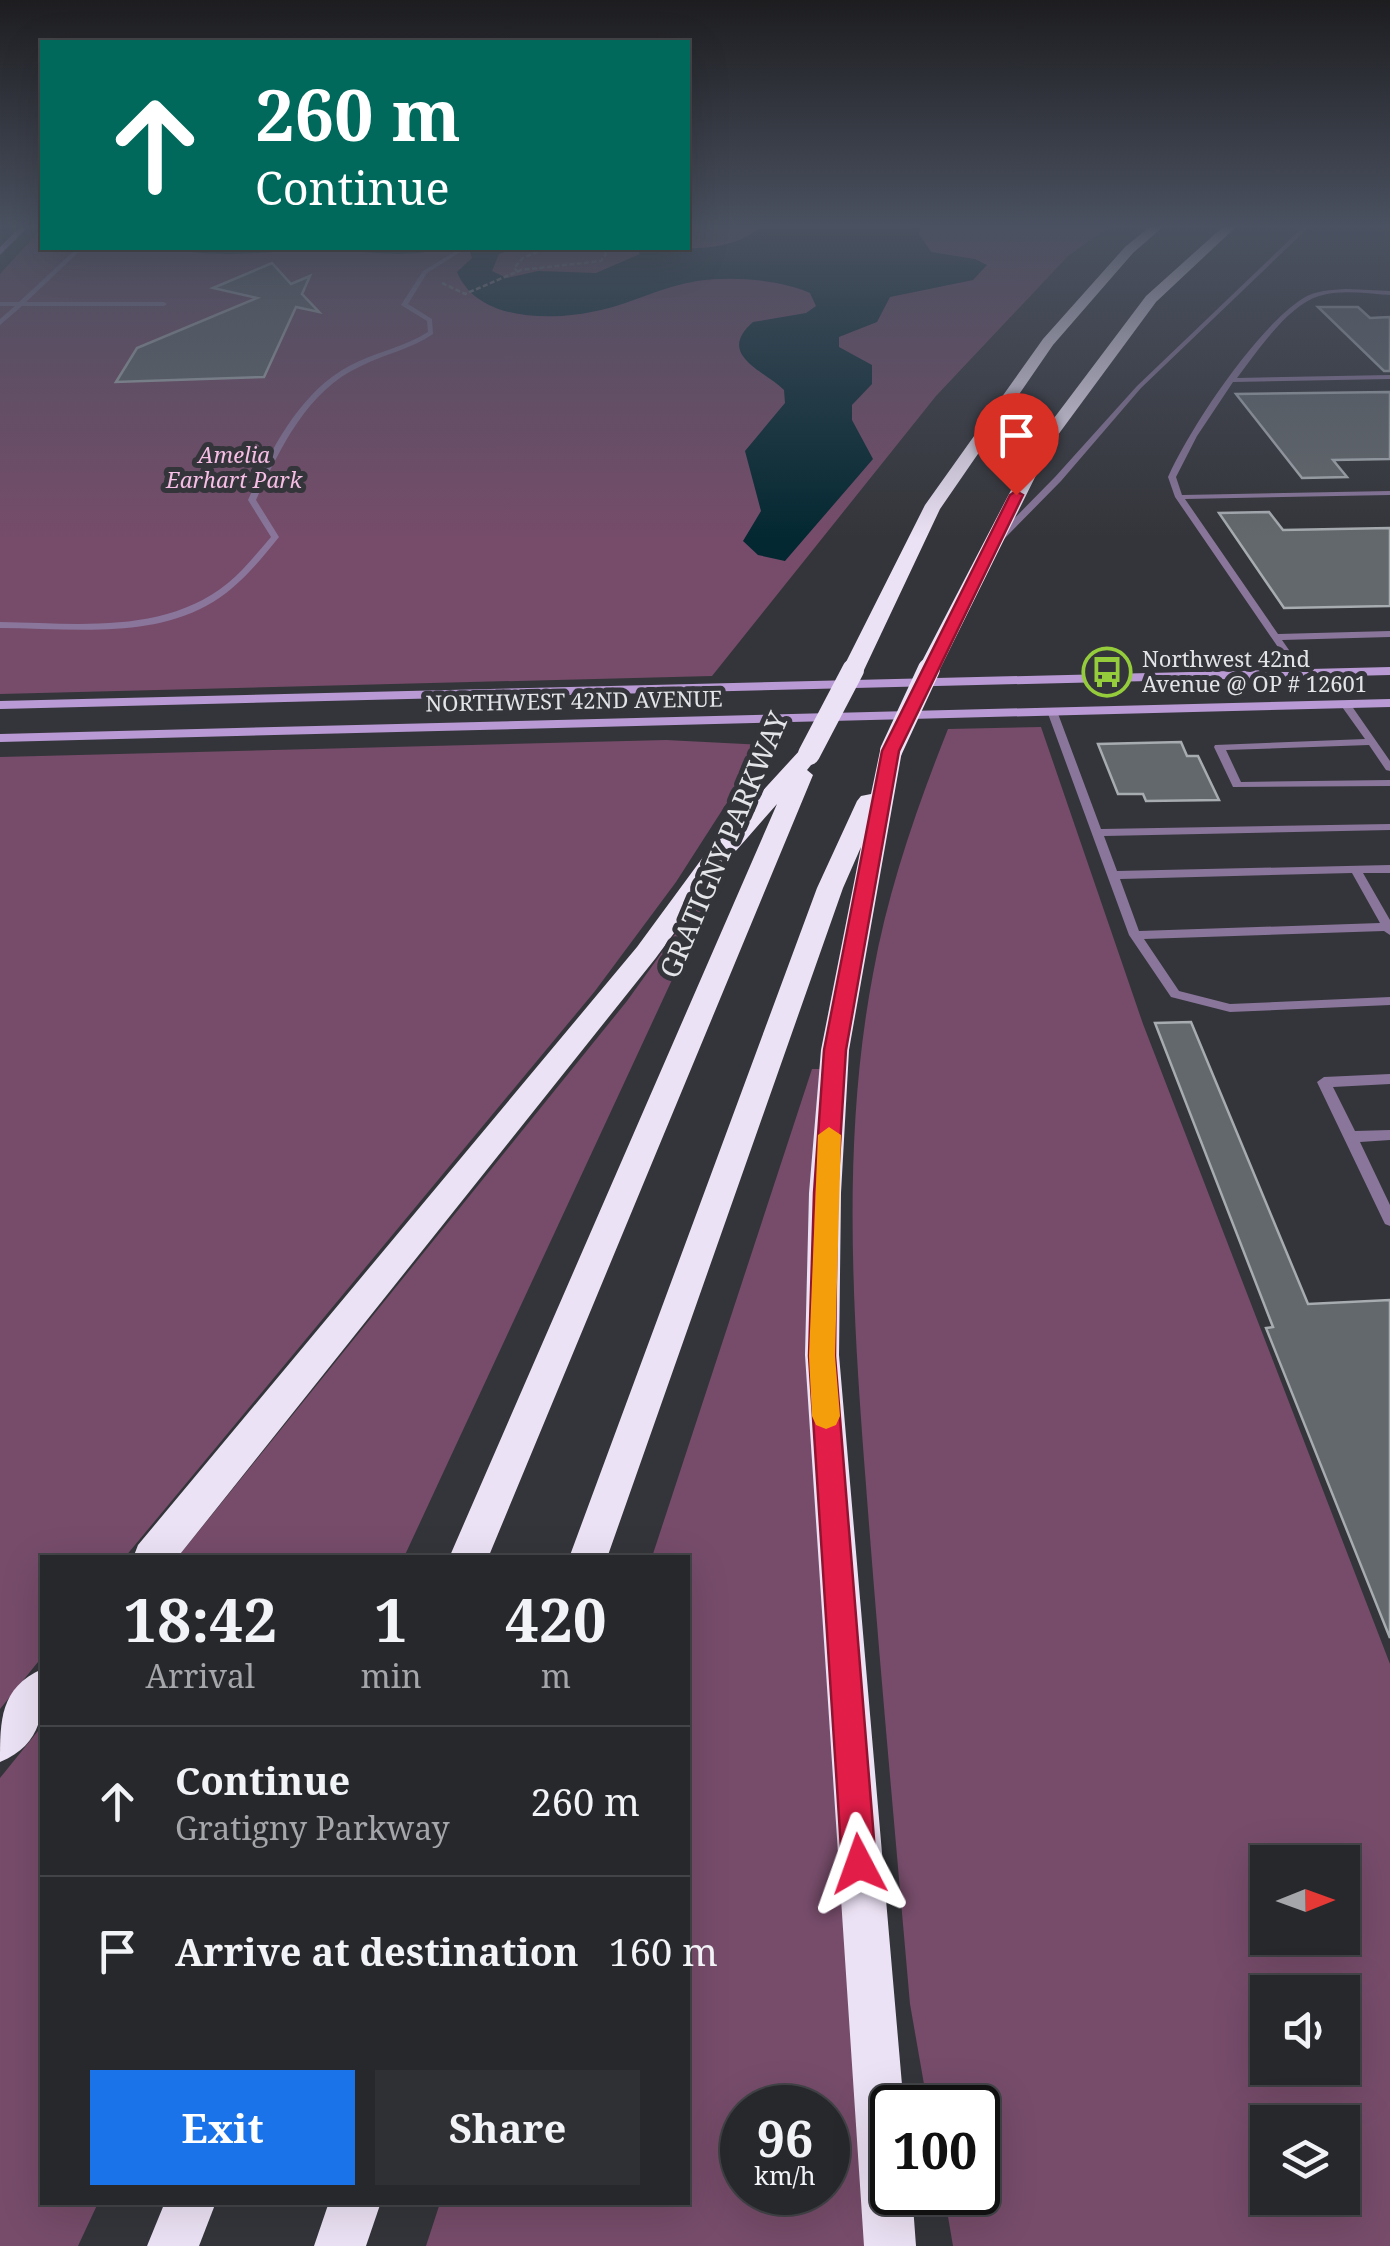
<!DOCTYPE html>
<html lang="en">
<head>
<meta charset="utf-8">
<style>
  body { margin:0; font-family:"Noto Serif",serif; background:#2f3034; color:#f1f3f6; height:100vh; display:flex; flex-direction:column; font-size:38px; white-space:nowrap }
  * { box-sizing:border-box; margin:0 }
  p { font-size:32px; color:#a4a6a9 }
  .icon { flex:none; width:55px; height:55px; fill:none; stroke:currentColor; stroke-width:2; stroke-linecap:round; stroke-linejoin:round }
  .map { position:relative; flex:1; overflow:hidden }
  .sheet { position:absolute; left:40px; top:1555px; width:650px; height:650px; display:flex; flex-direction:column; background:#27282c; border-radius:0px; box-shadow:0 10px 40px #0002,0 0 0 2px #434448 }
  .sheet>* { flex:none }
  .banner { position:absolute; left:40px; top:40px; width:650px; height:210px; border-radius:0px; box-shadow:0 10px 40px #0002,0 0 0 2px #434448; background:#00695c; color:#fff; overflow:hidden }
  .needle { width:65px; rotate:89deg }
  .controls { position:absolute; left:1250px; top:1845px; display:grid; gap:20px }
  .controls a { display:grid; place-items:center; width:110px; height:110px; border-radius:0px; background:#27282c; box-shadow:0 10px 40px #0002,0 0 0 2px #434448; font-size:50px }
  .speed { position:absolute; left:720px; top:2085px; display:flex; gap:20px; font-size:50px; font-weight:700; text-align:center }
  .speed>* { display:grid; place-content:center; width:130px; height:130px; border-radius:50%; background:#27282c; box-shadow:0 10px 40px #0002,0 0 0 2px #434448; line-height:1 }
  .speed small { font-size:25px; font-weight:400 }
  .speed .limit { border:5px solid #111; border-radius:15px; background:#fff; color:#111 }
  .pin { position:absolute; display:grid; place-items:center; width:85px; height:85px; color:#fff; margin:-102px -42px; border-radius:50% 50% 50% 0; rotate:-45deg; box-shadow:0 0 10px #0007 }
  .pin .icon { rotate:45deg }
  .me { position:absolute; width:110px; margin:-55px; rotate:356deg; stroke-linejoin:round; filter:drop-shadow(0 0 8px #0008) }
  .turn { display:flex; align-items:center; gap:35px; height:210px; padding:0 50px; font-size:45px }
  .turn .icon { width:130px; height:130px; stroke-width:2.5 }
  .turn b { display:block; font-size:70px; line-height:85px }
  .eta { display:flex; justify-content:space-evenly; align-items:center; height:170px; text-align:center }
  .eta b { font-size:60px; font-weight:700; line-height:70px }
  .button { display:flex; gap:20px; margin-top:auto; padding:20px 50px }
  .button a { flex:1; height:115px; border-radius:0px; background:#1a73e8; color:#fff; font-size:40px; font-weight:700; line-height:115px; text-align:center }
  .button a+a { background:#2f3034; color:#f1f3f6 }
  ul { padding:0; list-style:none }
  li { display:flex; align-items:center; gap:30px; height:150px; padding:0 50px; border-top:2px solid #434448 }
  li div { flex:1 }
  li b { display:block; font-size:38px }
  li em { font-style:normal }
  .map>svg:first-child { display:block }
</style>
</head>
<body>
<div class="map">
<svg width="1390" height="2246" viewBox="0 0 1390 2246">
  <rect width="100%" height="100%" fill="#34353a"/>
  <g fill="#764c6a" fill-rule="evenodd">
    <path d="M 688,225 L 1112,225 L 1068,256 L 936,396 L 712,676 L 0,694 L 0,274 L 42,228 L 42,248 L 688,248 Z"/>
    <path d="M 1041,727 L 1143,1024 L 1390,1664 L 1390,2246 L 953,2246 L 944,2193 L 978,2192 L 978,2108 L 928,2107 L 910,2004 C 895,1831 879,1658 866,1485 C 853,1316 841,1142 873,974 C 888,890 917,807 948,729 ZM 1342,1862 L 1342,1938 L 1268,1938 L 1268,1862 ZM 1342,1992 L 1342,2068 L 1268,2068 L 1268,1992 ZM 1342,2122 L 1342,2198 L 1268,2198 L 1268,2122 Z"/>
    <path d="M 666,740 L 764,745 L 676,882 L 595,991 L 125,1557 L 42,1558 L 42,1657 L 0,1709 L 0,757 Z"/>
    <path d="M 704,894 L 710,898 L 404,1557 L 177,1558 L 627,1001 Z"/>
    <path d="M 812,1069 L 823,1069 L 866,2246 L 426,2246 L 440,2203 L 688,2202 L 688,1558 L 652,1557 ZM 742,2108 L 828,2108 L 828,2192 L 742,2192 Z"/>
    <path d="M 42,1726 L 42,2202 L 98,2203 L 78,2246 L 0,2246 L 0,1778 Z"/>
  </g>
  <g fill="#032831">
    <path d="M 763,225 L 921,225 L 919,234 L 931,252 L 975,259 L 987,265 L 973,280 L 890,297 L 877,322 L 839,337 L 839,347 L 872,365 L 872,384 L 852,405 L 852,420 L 873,459 L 785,561 L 758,555 L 743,541 L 761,511 L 745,451 L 785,403 L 784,390 C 765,371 715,355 753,322 L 806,313 L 816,306 L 810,293 C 778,279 731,276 697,281 C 663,286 633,303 601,310 C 555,321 478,323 457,272 L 472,258 L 469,249 L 460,248 L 518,248 L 499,254 L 492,271 L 507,278 L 538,271 L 596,273 L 640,254 L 636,248 C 680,247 729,256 763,225 Z"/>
    <path d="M 169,248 L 446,248 C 397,260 372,250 323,250 C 270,250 222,260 169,248 Z"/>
  </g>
  <g fill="#63686c" stroke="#a7acb1" stroke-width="2.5">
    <path d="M 272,263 L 291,284 L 310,276 L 302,294 L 319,312 L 296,307 L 264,377 L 116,382 L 137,348 L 257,298 L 213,288 Z"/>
    <path d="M 1318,307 L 1358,307 L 1370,318 L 1390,317 L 1390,371 L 1384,371 Z"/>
    <path d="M 1390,392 L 1390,459 L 1333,460 L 1347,477 L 1302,478 L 1236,394 Z"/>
    <path d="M 1269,512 L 1283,530 L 1390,528 L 1390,606 L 1284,608 L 1219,513 Z"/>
    <path d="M 1181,742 L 1187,756 L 1198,756 L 1219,800 L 1146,801 L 1143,794 L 1118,794 L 1098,744 Z"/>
    <path d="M 1191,1022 L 1308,1304 L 1390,1300 L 1390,1638 L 1266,1328 L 1273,1327 L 1155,1023 Z"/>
  </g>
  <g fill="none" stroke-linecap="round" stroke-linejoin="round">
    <g stroke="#808185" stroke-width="2.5" stroke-dasharray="5 2.5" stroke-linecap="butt">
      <path d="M 710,225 L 710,231"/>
      <path d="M 518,272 L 514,268 L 523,258 L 547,248"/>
      <path d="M 442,283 L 465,294 L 521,270 L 601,261 L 606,254 L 604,248"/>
    </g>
    <g fill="#8a769b" fill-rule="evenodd">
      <path d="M 1305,225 L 1311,225 L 1141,388 L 1061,481 L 1003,540 L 997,540 L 997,536 L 1055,477 L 1137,386 Z"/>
      <path d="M 77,248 L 83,248 L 26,302 L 164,302 L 167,304 L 164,306 L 22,306 L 0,325 L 0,319 L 15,306 L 0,306 L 0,302 L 19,302 Z"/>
      <path d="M 461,248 L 467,248 L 427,273 L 408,304 L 432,319 L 433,334 C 411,349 385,354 361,366 C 307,390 280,449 256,500 L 279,537 C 258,563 236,590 206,606 C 145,639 67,628 0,628 L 0,622 C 77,623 164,635 228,583 C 244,570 257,553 271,537 L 248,500 C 271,450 299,393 349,366 C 375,352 403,348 428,332 L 427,321 L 401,305 L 423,271 Z"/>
      <path d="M 1347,289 L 1390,291 L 1390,295 C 1367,294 1342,289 1319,296 C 1288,305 1256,353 1237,378 L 1390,375 L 1390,379 L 1233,382 L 1197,436 L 1176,477 L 1182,495 L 1390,491 L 1390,495 L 1185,499 L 1278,634 L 1390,631 L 1390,637 L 1282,640 L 1305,673 L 1300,676 L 1297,675 L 1175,497 L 1168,477 C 1191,426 1256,329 1302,299 C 1315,290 1332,290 1347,289 Z"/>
      <path d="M 1345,701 L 1349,702 L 1390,761 L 1390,771 L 1386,770 L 1369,745 L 1226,750 L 1241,782 L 1390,780 L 1390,786 L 1233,787 L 1214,747 L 1215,745 L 1365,739 L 1340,704 Z"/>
      <path d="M 1052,708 L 1057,711 L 1101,829 L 1390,824 L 1390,830 L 1104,836 L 1117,871 L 1390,865 L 1390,873 L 1363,873 L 1390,920 L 1390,935 L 1384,931 L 1144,939 L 1179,991 L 1230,1004 L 1390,997 L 1390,1005 L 1230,1012 L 1171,997 L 1129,935 L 1047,711 ZM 1352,873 L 1380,923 L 1139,931 L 1120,879 Z"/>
      <path d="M 1390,1074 L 1390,1084 L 1333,1087 L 1355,1131 L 1390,1130 L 1390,1140 L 1360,1142 L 1390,1205 L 1390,1226 L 1385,1224 L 1383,1220 L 1317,1082 L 1324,1077 Z"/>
    </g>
    <g fill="#b99ad5" fill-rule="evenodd">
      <path d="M 0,225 L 6,225 L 0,229 Z"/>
      <path d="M 22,225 L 30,225 L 0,255 L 0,247 Z"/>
      <path d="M 1390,667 L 1390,675 L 0,709 L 0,701 Z"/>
      <path d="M 1390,699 L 1390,707 L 0,742 L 0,734 Z"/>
    </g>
    <g fill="#ece2f5" fill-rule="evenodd">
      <path d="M 1152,225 L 1165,225 L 1133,253 L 1053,345 L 940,509 L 864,670 L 860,674 L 846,674 L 842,670 L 925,505 L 1043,339 L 1125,247 Z"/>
      <path d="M 1225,225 L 1238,225 L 1156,302 L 1052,443 L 940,669 L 936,673 L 922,673 L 918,669 L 1036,442 L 1146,296 Z"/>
      <path d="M 891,744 L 902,751 L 849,1050 L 841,1193 L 839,1355 L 904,2108 L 892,2108 L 892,2192 L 912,2192 L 916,2246 L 864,2246 L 805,1355 L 809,1193 L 821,1050 L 861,847 L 843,888 L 607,1558 L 569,1558 L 817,888 L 857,801 L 861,796 L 871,794 L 880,751 Z"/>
      <path d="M 809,747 L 820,754 L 807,770 L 813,775 L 488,1558 L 449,1558 L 777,804 L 727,861 L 655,959 L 177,1558 L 133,1558 L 138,1545 L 637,947 L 709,849 L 801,749 Z"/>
      <path d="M 42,1669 C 45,1710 43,1744 0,1762 C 0,1720 0,1688 42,1669 Z"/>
      <path d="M 165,2202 L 216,2202 L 199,2246 L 147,2246 Z"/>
      <path d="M 329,2202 L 381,2202 L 366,2246 L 314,2246 Z"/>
    </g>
    <g stroke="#ece2f5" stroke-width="22">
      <path d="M 891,751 L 929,669"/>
      <path d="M 809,754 L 853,670"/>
    </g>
  </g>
  <linearGradient id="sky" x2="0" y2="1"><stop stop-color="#1d1d20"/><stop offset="0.42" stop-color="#4a5160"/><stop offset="1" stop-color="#4a5160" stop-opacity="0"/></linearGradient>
  <rect width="1390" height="539" fill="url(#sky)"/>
  <path fill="#e11d48" stroke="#92132f" stroke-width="2.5" d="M 1016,491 L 1023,495 L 899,751 L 846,1050 L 837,1193 L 835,1356 L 876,1864 L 871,1876 L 859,1881 L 847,1876 L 842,1864 L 809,1356 L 814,1193 L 824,1050 L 882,751 L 1010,495 Z"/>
  <path fill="#f59e0b" d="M 829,1127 L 841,1135 L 835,1356 L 840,1416 L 836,1425 L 826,1429 L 816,1425 L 812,1416 L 809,1356 L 818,1135 Z"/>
  <defs>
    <g id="bus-ring" transform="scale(2.5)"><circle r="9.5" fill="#34353a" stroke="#94cc3c" stroke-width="1.5"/><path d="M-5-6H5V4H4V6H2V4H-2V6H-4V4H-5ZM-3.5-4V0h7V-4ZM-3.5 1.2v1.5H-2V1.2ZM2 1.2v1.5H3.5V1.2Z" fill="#94cc3c"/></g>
  </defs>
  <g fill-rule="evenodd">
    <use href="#bus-ring" x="1107" y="672"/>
  </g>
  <g text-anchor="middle" stroke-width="10" stroke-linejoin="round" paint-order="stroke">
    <g font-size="22" font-style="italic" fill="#f7bee5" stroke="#34353a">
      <text x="234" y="463">Amelia<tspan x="234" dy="25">Earhart Park</tspan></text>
    </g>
    <g font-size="22" fill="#e3e4e7" stroke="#34353a" text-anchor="start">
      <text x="1142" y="667">Northwest 42nd<tspan x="1142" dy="25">Avenue @ OP # 12601</tspan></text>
    </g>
    <g font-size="22" fill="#e3e4e7" stroke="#34353a">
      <text transform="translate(574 701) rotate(-1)" y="8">NORTHWEST 42ND AVENUE</text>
    </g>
    <g font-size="28" fill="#e3e4e7" stroke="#34353a">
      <text transform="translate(724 845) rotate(-67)" y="10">GRATIGNY PARKWAY</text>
    </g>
  </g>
</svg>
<div class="controls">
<a><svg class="needle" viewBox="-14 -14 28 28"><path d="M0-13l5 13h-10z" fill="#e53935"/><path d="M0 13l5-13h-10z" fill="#a4a6a9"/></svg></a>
<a><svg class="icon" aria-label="sound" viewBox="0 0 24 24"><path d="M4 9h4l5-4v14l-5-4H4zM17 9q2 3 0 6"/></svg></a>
<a><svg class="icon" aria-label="layers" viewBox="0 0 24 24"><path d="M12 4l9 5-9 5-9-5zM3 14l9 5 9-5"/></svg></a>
</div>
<div class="speed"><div>96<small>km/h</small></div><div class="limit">100</div></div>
<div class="pin" style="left:1016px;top:495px;background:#d93025"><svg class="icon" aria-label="arrive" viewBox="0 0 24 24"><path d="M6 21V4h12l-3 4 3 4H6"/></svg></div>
<svg class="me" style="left:859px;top:1864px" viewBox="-20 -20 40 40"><path d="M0-17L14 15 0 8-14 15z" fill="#e11d48" stroke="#fff" stroke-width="4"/></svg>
<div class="banner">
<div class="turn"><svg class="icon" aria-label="ahead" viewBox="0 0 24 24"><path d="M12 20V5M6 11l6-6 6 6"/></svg><div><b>260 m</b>Continue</div></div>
</div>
<section class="sheet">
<div class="eta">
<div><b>18:42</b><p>Arrival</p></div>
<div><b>1</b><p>min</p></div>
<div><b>420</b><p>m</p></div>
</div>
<ul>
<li><svg class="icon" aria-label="ahead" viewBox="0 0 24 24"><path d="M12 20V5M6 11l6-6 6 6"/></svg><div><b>Continue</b><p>Gratigny Parkway</p></div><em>260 m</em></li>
<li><svg class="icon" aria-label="arrive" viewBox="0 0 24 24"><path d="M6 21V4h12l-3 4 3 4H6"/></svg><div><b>Arrive at destination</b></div><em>160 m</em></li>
</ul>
<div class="button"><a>Exit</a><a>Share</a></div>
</section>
</div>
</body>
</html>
